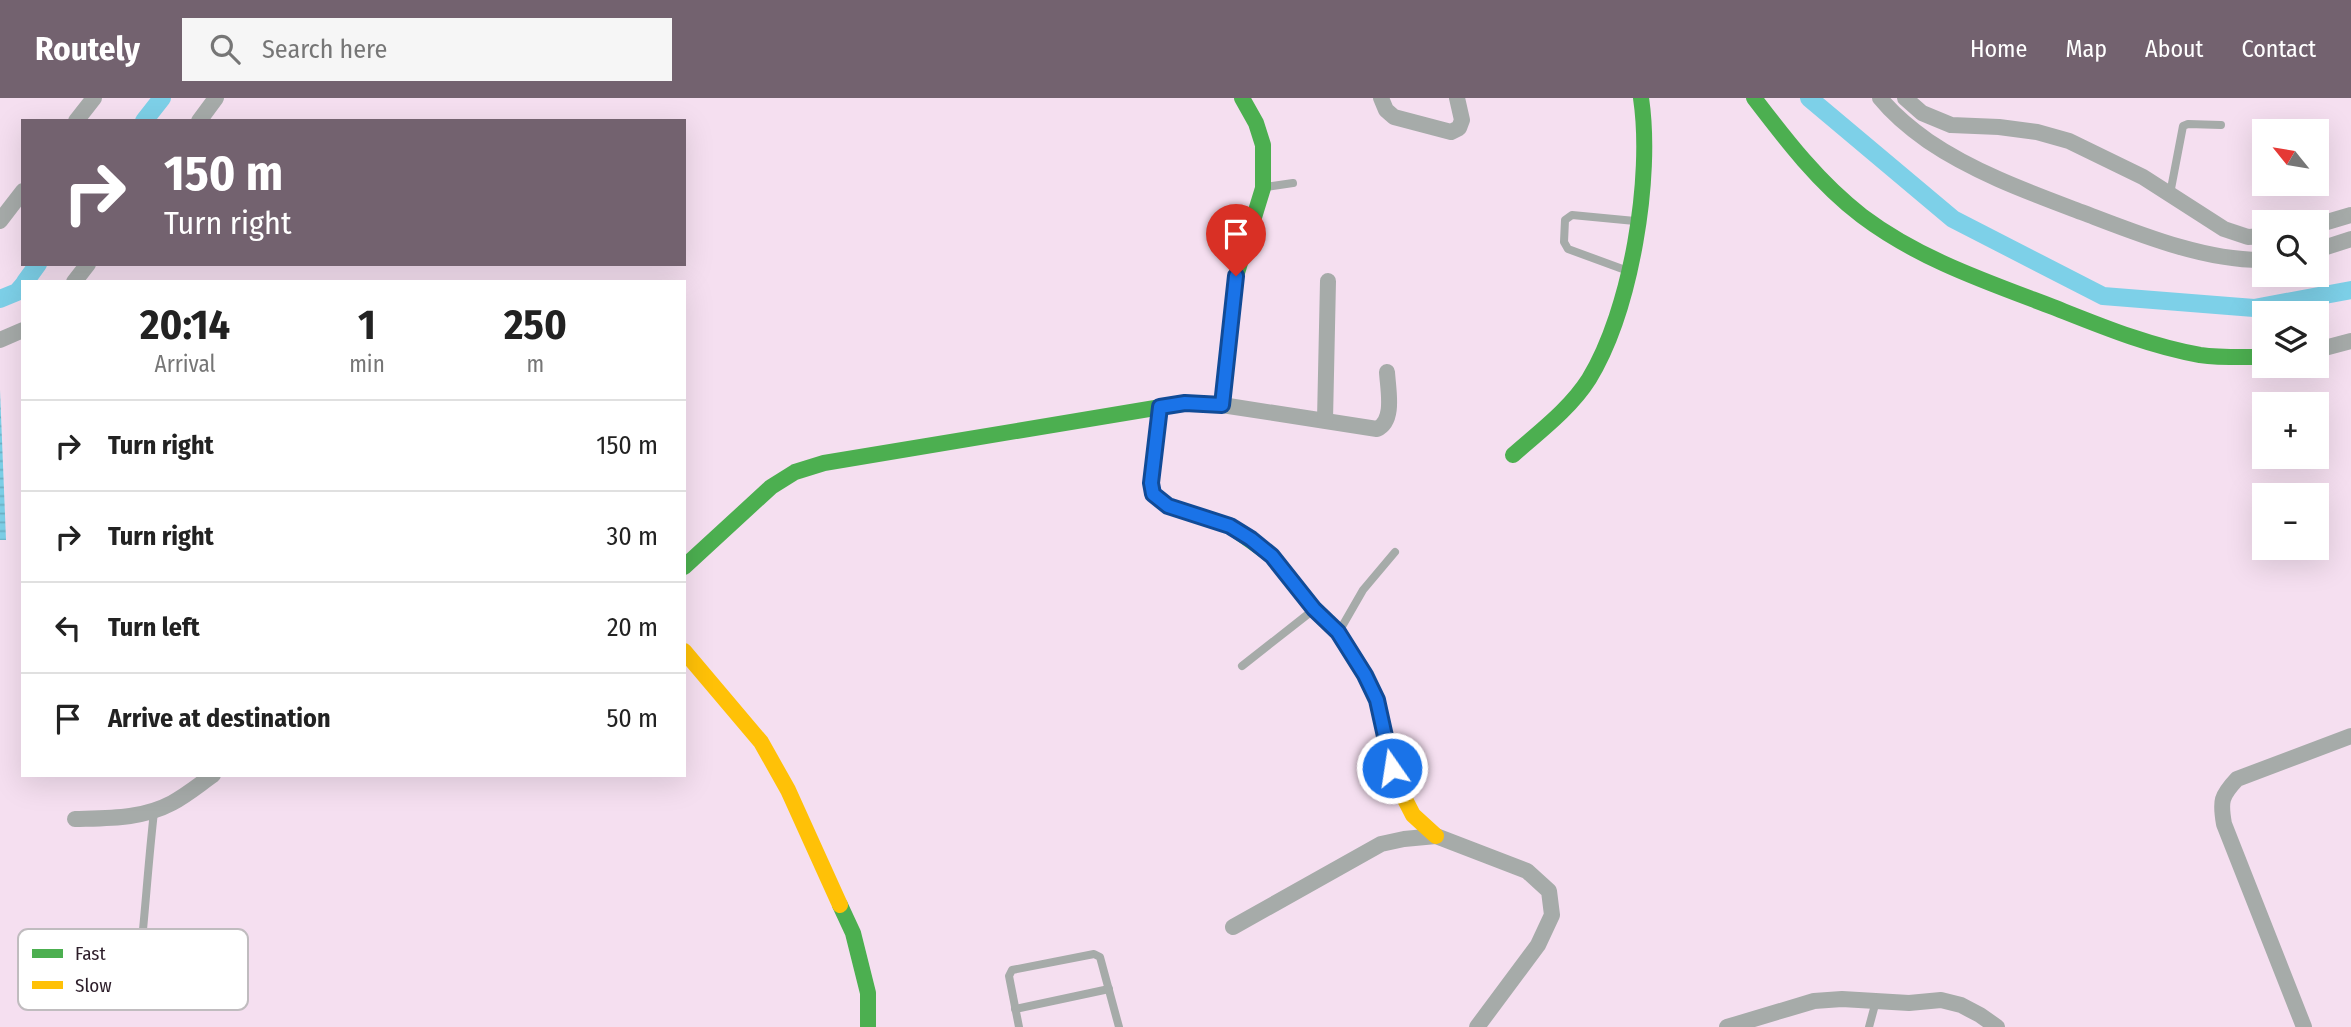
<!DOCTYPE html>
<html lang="en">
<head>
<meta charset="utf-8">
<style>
  body { margin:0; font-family:"Fira Sans Condensed",sans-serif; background:#f6f6f6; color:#222; height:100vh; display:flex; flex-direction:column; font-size:26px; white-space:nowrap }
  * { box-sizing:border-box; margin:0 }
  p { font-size:23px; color:#767676 }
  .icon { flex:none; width:38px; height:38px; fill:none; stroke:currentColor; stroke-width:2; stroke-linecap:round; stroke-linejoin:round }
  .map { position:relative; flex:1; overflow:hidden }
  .drawer { position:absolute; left:21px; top:182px; width:665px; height:497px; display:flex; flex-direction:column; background:#fff; border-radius:0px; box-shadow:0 7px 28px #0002 }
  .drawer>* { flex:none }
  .banner { position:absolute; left:21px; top:21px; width:665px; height:147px; border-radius:0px; box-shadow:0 7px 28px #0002; background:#73626f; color:#fff; overflow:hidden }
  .needle { width:46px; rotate:300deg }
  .tools { position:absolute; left:2252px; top:21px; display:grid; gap:14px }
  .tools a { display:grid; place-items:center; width:77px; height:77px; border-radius:0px; background:#fff; box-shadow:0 7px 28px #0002; font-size:35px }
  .pin { position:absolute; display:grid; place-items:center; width:60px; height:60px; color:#fff; margin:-72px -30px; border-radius:50% 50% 50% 0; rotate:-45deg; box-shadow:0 0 7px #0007 }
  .pin .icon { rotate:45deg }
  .me { position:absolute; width:77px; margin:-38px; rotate:347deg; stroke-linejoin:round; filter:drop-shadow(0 0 5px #0008) }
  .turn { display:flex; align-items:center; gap:24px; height:147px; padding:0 28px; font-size:32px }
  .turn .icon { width:91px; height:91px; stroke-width:2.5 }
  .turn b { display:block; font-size:49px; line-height:60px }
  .eta { display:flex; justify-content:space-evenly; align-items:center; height:119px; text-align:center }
  .eta b { font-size:42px; font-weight:700; line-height:49px }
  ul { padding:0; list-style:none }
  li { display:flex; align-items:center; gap:21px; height:91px; padding:0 28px; border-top:2px solid #e0e0e0 }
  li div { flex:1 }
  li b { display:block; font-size:26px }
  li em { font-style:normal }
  header { display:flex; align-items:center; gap:42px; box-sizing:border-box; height:98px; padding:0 35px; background:#73626f; color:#fff }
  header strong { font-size:33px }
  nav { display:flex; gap:38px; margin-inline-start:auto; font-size:24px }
  .search { width:490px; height:63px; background:#f6f6f6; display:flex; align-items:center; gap:18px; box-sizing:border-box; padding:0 24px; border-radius:0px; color:#767676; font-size:26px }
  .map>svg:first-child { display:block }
</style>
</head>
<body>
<header>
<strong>Routely</strong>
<div class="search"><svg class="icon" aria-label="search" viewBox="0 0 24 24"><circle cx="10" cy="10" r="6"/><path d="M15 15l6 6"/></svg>Search here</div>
<nav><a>Home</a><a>Map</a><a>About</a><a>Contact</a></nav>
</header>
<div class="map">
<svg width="2351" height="929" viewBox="0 0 2351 929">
  <defs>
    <pattern id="water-rules" width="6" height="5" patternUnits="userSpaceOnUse" patternTransform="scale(1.75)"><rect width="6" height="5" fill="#7dd0e8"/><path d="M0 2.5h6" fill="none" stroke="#6cb2c7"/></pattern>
  </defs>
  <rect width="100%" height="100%" fill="#f5dff0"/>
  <path fill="url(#water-rules)" d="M 0,292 L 6,442 L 0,442 Z"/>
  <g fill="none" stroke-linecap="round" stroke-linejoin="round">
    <g stroke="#7dd0e8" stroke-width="18">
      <path d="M 1809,0 L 1953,121 L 2103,198 L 2254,210 L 2351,192"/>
      <path d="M 144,23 L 162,0"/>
      <path d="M 25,184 L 38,166"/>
      <path d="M 0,201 L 17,194 L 23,187"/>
    </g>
    <g stroke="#a6aba9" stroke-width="8">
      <path d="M 1266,89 L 1293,85"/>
      <path d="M 2170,96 L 2183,28 L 2188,26 L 2221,27"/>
      <path d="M 1628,173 L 1568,151 L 1564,144 L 1565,122 L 1572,117 L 1635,123"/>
      <path d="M 1340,532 L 1363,492 L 1395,454"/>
      <path d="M 1242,568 L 1312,513"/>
      <path d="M 139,871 C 145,819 148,766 154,714"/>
      <path d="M 1015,911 L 1109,891"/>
      <path d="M 1019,929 L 1009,878 L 1012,872 L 1094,856 L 1100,859 L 1119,929"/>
      <path d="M 1869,929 L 1876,903"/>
    </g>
    <g stroke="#a6aba9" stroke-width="16">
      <path d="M 1381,0 L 1386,12 L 1394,19 L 1451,34 L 1459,30 L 1462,22 L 1457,0"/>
      <path d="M 1880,0 C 1893,16 1911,31 1928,43 C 1975,75 2031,95 2084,115 C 2139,136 2205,163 2264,162"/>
      <path d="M 1905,0 L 1922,15 L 1951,27 L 1999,29 L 2037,34 L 2069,43 L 2143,79 L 2224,131 L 2248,139 L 2264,138"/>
      <path d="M 76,23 L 94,0"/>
      <path d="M 199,23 L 216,0"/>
      <path d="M 0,123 L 23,93"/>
      <path d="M 2317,127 L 2351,117"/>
      <path d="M 2317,152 L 2351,141"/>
      <path d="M 74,184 L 88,166"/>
      <path d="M 0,242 L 23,232"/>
      <path d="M 2317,252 L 2351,243"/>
      <path d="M 1222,307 L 1377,331 C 1395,323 1388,292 1387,274"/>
      <path d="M 1325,322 L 1328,183"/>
      <path d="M 75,721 C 109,720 142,721 172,705 C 187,697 200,686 213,677"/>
      <path d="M 1233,829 L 1381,746 L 1404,741 L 1436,738 L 1527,773 L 1549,793 L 1552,817 L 1538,847 L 1477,929"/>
      <path d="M 1727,929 L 1814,903 L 1842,901 L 1909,905 L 1941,902 L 1961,907 L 1980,917 L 1997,929"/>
      <path d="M 2304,929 L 2224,726 C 2220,703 2221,698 2237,681 L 2351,638"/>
    </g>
    <g stroke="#4caf50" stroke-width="16">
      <path d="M 1754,0 C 1786,42 1819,85 1862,118 C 1919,161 1987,184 2053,209 C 2101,228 2149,248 2200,257 C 2221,260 2243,259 2264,259"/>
      <path d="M 1160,309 L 1151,385 L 1153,396 L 1168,408 L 1230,428 L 1272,458 L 1314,511 L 1338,534 L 1365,577 L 1377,602 L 1389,655"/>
      <path d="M 1513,357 C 1539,334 1570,311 1589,281 C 1631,212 1653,80 1641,0"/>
      <path d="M 684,469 L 771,389 L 795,374 L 824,365 L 1185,305 L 1222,307 L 1236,178 L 1263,90 L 1263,47 L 1256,25 L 1242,0"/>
      <path d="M 840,807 L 853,835 L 868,895 L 868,929"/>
    </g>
    <g stroke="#ffc107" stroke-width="16">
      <path d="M 684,553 L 761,644 L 788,692 L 840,807"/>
      <path d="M 1389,655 L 1396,684 L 1413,717 L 1436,738"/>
    </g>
  </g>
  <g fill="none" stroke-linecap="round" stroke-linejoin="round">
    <g stroke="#114b97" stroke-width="18">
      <path id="route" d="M 1236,178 L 1222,307 L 1185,305 L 1160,309 L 1151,385 L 1153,396 L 1168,408 L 1230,428 L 1251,441 L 1272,458 L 1314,511 L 1338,534 L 1365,577 L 1377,602 L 1392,670"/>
    </g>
    <use href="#route" stroke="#1a73e8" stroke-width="12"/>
  </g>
  <rect x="18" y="831" width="230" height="81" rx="10" fill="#fff" stroke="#c0bcbf" stroke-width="2"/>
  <rect x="32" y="851" width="31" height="9" fill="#4caf50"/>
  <rect x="32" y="883" width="31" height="8" fill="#ffc107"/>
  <g font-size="19" fill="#2d1e2a">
    <text x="75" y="862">Fast</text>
    <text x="75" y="894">Slow</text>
  </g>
</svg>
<div class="tools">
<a><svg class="needle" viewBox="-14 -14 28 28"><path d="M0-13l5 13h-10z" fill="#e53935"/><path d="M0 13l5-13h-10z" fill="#767676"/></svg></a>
<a><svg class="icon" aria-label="search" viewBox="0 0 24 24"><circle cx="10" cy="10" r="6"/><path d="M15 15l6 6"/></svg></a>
<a><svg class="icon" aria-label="layers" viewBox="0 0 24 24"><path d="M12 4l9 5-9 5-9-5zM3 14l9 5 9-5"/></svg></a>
<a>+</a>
<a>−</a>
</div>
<div class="pin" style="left:1236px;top:178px;background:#d93025"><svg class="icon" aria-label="arrive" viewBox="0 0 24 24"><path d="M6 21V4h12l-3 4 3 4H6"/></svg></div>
<svg class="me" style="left:1392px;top:670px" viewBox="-20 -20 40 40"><circle r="17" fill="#1a73e8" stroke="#fff" stroke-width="3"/><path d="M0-11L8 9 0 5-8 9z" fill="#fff"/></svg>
<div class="banner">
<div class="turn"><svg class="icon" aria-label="right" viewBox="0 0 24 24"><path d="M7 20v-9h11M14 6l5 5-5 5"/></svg><div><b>150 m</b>Turn right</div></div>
</div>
<section class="drawer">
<div class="eta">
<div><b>20:14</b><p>Arrival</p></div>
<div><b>1</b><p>min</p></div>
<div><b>250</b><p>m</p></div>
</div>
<ul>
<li><svg class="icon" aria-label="right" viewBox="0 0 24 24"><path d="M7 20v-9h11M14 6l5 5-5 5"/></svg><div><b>Turn right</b></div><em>150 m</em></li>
<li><svg class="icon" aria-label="right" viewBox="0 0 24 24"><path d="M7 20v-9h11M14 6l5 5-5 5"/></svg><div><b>Turn right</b></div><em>30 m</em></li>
<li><svg class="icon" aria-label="left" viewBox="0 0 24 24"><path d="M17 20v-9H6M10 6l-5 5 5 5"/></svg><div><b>Turn left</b></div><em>20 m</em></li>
<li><svg class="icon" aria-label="arrive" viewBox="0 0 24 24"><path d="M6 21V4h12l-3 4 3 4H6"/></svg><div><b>Arrive at destination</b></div><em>50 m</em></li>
</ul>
</section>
</div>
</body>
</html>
